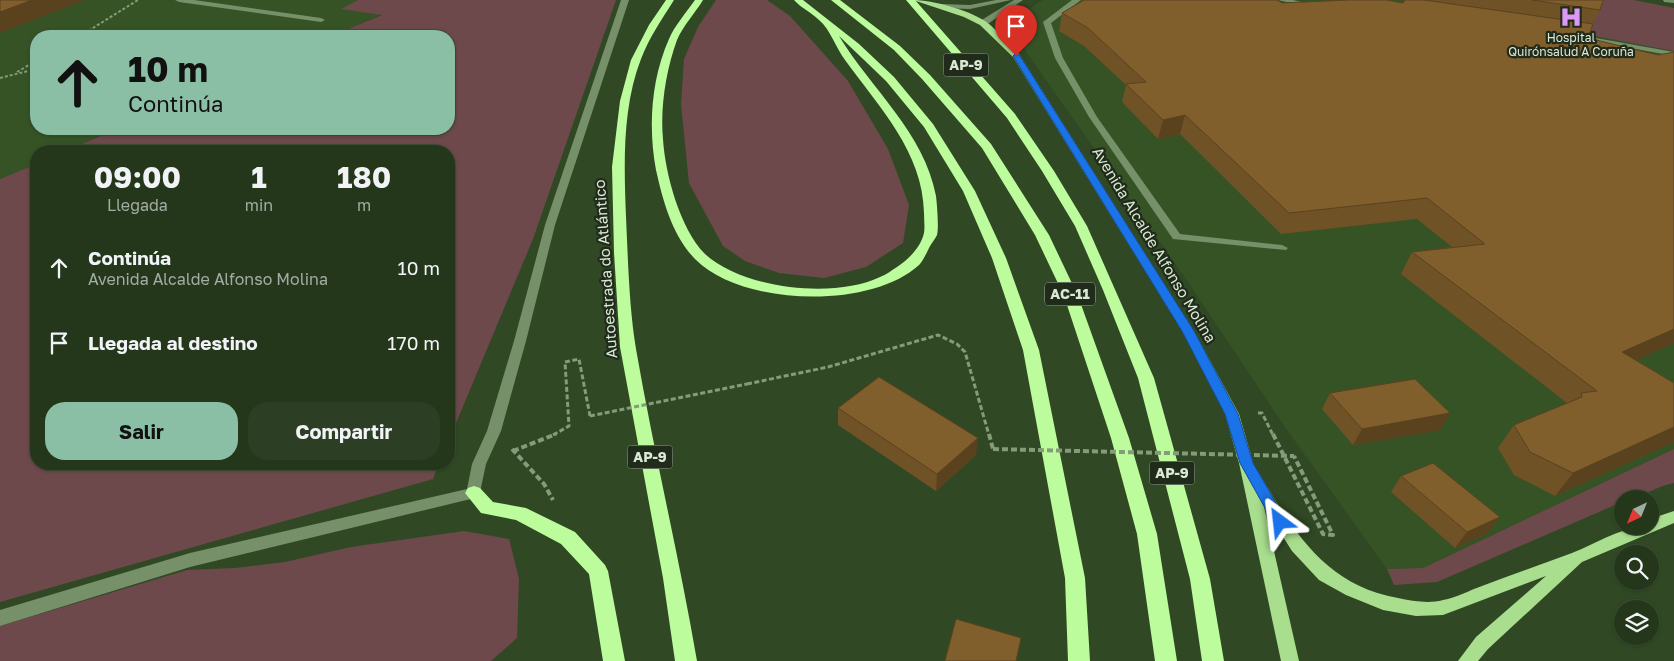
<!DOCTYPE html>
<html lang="es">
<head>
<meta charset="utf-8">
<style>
  body { margin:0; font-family:"Golos Text",sans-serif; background:#2c3f24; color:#f1f3f6; height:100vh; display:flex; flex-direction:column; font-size:19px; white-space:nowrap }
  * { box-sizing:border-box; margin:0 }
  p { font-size:16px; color:#a3aca3 }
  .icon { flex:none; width:28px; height:28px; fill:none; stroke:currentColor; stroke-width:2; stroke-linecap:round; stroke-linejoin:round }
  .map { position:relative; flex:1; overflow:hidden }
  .side { position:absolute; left:30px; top:145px; width:425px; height:325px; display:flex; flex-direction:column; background:#24371b; border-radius:20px; box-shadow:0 1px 4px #0004,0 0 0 1px #41513a }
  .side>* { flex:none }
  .banner { position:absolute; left:30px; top:30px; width:425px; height:105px; border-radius:20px; box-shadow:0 1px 4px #0004,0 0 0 1px #41513a; background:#8abfa5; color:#111; overflow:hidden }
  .needle { width:32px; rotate:223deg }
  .controls { position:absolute; left:1614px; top:490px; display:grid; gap:10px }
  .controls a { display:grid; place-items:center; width:45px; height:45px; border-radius:50%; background:#24371b; box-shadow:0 1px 4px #0004,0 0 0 1px #41513a; font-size:25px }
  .pin { position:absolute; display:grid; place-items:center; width:42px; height:42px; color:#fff; margin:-51px -21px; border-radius:50% 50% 50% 0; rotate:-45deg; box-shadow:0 0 5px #0007 }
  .pin .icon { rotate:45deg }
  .me { position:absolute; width:55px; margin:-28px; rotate:330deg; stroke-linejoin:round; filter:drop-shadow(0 0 4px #0008) }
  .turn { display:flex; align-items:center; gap:18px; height:105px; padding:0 15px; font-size:22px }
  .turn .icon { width:65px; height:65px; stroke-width:2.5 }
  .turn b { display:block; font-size:35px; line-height:42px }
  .eta { display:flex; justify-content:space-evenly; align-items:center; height:85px; text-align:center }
  .eta b { font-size:30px; font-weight:700; line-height:35px }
  .action { display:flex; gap:10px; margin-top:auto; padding:10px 15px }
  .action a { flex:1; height:58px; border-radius:20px; background:#8abfa5; color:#111; font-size:20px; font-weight:700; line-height:58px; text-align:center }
  .action a+a { background:#2c3f24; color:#f1f3f6 }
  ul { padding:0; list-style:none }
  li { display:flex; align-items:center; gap:15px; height:75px; padding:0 15px }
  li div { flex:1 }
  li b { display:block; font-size:19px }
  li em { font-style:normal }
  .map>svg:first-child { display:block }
</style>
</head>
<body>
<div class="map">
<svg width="1674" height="661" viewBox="0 0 1674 661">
  <rect width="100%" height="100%" fill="#304924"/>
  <g fill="#365326">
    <path d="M 0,0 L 358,0 L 342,9 L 383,14 L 331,36 L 36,36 L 36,129 L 117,129 L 65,151 L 36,151 L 36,164 L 0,179 Z"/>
    <path d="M 1043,0 L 1435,0 L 1584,34 L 1674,51 L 1674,449 L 1423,568 L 1387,569 L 1287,430 L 1186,279 L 1006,23 Z"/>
  </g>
  <g fill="#6d494b">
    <path d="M 358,0 L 616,0 L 533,239 L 449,440 L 449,151 L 65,151 L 117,129 L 449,129 L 449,36 L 331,36 L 382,15 L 341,9 Z"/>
    <path d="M 716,0 L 767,0 L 790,16 L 848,81 L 888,149 L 909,205 L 903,243 L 866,267 L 824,278 L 779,273 L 745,261 L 723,246 L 689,183 L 681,104 L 684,59 L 698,27 Z"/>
    <path d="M 1599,0 L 1634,0 L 1674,8 L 1674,51 L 1584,34 Z"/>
    <path d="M 36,164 L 36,464 L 439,464 L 433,479 L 0,602 L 0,179 Z"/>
    <path d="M 1674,449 L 1674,483 C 1656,486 1640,499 1622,499 L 1622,502 L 1437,582 L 1394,585 L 1387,569 L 1423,568 Z"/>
    <path d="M 464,531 L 509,539 L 519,579 L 517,638 L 491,661 L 0,661 L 0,626 L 187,570 L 235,568 L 285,562 L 351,547 Z"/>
  </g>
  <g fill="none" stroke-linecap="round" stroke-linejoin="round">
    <g stroke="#869a7c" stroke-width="2" stroke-dasharray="3 2" stroke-linecap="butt">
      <path d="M 80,36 L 138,0"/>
      <path d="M 17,72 L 36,61"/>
      <path d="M 0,78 L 36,69"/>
    </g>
    <g stroke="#869a7c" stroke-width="3" stroke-dasharray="5 2.5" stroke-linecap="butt">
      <path d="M 747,384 L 828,367 L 938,335 L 957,344 L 965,352 L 989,435"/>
      <path d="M 1258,413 L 1262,413 L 1273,435"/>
      <path d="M 553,435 L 569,426 L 565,362 L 579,359 L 590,416"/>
    </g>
    <g stroke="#869a7c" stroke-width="4" stroke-dasharray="6 3" stroke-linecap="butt">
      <path d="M 989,434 L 993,449"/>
      <path d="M 1273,434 L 1323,534 L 1333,535 L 1294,456"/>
      <path d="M 512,449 L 544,484 L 553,500"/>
      <path d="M 513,451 L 556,434"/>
    </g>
    <g fill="#76906a" fill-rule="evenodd">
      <path d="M 175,0 L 194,0 L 321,18 L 325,20 L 321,22 L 179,2 Z"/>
      <path d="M 621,0 L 629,0 L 555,225 L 526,341 L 501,431 L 486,464 L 479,497 L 190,567 L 0,626 L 0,610 L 190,553 L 467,489 L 472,464 L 487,431 L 514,341 L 545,225 Z"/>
      <path d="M 996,0 L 1011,0 L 970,9 L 941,8 L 937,6 L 941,4 L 970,5 Z"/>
      <path d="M 1014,0 L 1023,0 L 986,25 L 980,25 L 980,21 Z"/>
      <path d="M 1072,0 L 1081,0 L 1051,23 L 1063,58 L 1097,117 L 1180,234 L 1282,245 L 1288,248 L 1286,250 L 1173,239 L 1089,117 L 1055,58 L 1043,22 Z"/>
      <path d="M 1278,0 L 1293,0 L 1317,6 L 1313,8 Z"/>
      <path d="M 1663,0 L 1674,0 L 1674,3 L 1664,2 Z"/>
      <path d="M 1573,34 L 1674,52 L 1674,56 L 1576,38 L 1572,36 Z"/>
    </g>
    <path fill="#a8de8e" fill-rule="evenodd" d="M 913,0 C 933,0 968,10 985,21 C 997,29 1008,44 1019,54 L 1194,331 L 1239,414 L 1255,469 L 1257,470 C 1292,529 1324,585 1398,598 C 1412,601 1429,604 1443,600 C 1456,598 1470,590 1482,586 C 1512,575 1542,564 1572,553 C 1598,543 1622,526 1650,526 L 1650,519 L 1674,511 L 1674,523 L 1582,562 L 1488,649 L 1478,661 L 1458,661 L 1476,637 L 1546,576 L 1443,615 L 1416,616 L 1383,610 L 1346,595 L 1319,580 L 1292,551 L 1264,507 L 1299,661 L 1281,661 L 1239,463 L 1225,414 L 1182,331 L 1013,57 L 980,25 L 964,17 Z"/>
    <g fill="#bcfc9c" fill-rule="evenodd">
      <path d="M 666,0 L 674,0 C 662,19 649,38 641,59 C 622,108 624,165 626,217 C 628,259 629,307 636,349 C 654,453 679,556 697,661 L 675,661 L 663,578 L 620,347 L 614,253 L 612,167 L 620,101 L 631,60 L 649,25 Z"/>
      <path d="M 695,0 L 703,0 C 695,13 683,26 677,40 C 666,70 660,108 663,139 C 665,173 680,229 705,254 C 743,289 834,299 880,277 C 886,275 892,270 897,267 C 908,260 921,247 924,233 C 925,227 924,220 924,213 C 923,152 879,107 845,60 C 836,48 830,29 819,20 C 811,12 801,8 794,0 L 803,0 L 859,44 L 894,77 L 933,124 L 975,191 L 1006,258 L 1039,350 L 1085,578 L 1090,661 L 1068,661 L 1065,578 L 1023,350 L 992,258 L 963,191 L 924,127 L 886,81 L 839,36 C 871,89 924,132 936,196 C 937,204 939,228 937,235 C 935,239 931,244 929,248 C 926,254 923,261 919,265 C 870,310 741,306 695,259 C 672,235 663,201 656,170 C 648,128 651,79 669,39 C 675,25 686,13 695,0 Z"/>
      <path d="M 831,0 L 840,0 L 900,46 L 930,75 L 991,144 L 1049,235 L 1078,296 L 1129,438 L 1157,534 L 1177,661 L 1155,661 L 1137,534 L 1111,438 L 1064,296 L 1035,235 L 982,148 L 922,79 L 894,50 Z"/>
      <path d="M 906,0 L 915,0 L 1015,114 L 1054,171 L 1087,226 L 1154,378 L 1210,579 L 1224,661 L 1202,661 L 1190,579 L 1138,378 L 1103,290 L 1075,226 L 1042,171 L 1007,118 Z"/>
      <path d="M 474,486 L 480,488 L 493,502 L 526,508 L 575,532 L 605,565 L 608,571 L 625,661 L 603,661 L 589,574 L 561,544 L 516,520 L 481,513 L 465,493 L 468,488 Z"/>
    </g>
    <path stroke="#869a7c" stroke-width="3" stroke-dasharray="5 2.5" stroke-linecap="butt" d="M 590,416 L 747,384"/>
    <path stroke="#869a7c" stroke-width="4" stroke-dasharray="6 3" stroke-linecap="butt" d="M 993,449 L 1294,456"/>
  </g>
  <g fill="#6f5226">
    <path d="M 1405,0 L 1603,0 L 1600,10 L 1592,24 L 1588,38 L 1674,343 L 1636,360 L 1674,383 L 1674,442 L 1555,496 L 1514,475 L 1498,448 L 1514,425 L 1567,403 L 1401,274 L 1412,252 L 1452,247 L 1417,219 L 1281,234 L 1180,134 L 1158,139 L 1122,102 L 1126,85 L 1084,46 L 1059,31 L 1062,13 L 1282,3 L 1403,3 Z"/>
    <path d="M 1330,393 L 1450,413 L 1440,430 L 1353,445 L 1322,409 Z"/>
    <path d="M 838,408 L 976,455 L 936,491 L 838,425 Z"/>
    <path d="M 1401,476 L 1488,533 L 1455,548 L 1391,492 Z"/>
  </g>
  <g fill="#5a421f">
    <path d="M 32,0 L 85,0 L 0,33 L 0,12 Z"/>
    <path d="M 1185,115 L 1180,134 L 1158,139 L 1163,120 Z"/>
    <path d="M 1674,329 L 1674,343 L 1605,374 L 1622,352 Z"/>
    <path d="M 1450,413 L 1440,430 L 1353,445 L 1362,429 Z"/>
    <path d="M 1674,427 L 1674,442 L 1555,496 L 1573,473 Z"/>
    <path d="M 978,438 L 976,455 L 936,491 L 937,474 Z"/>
    <path d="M 1500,517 L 1488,533 L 1455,548 L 1467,532 Z"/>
  </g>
  <g fill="#815f2c" stroke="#5a421f">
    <path d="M 0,0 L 32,0 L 0,12 Z"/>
    <path d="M 1084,0 L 1277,0 L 1282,3 L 1348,0 L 1387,0 L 1403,3 L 1405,0 L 1424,0 L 1593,24 L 1588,38 L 1658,55 L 1674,52 L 1674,329 L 1622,352 L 1674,383 L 1674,427 L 1573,473 L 1530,452 L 1514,425 L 1582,397 L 1581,393 L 1597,391 L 1412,252 L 1485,244 L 1427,198 L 1289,213 L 1185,115 L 1163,120 L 1126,84 L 1146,82 L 1088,28 L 1062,13 Z"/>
    <path d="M 1532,0 L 1603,0 L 1600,10 Z"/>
    <path d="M 879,377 L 978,438 L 937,474 L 838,408 Z"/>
    <path d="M 1415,379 L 1450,413 L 1362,429 L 1330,393 Z"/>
    <path d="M 1433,463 L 1500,517 L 1467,532 L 1401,476 Z"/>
    <path d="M 956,619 L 1021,638 L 1016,661 L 945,661 Z"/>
  </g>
  <path fill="#1a73e8" stroke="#114b97" d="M 1016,53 L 1020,56 L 1194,331 L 1238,414 L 1253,463 L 1287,522 L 1285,526 L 1280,528 L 1275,526 L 1240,463 L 1225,414 L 1182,331 L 1013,56 Z"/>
  <defs>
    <g id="hospital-bare" transform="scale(1.725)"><path d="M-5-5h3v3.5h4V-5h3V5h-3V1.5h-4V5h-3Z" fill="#db99f5" stroke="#202b1b" stroke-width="2.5" paint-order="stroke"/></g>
  </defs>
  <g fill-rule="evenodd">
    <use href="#hospital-bare" x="1571" y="17"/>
  </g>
  <g text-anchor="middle" stroke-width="4.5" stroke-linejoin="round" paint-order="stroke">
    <g font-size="12" fill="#dae9d3" stroke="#202b1b">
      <text x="1571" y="42">Hospital<tspan x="1571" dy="14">Quirónsalud A Coruña</tspan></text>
    </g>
    <g fill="#202b1b" stroke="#a2b09c" stroke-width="1">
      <rect x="943.5" y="53.5" width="45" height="23" rx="4"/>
      <rect x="1045" y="282.5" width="50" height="23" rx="4"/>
      <rect x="627.5" y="445.5" width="45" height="23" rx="4"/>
      <rect x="1149.5" y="461.5" width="45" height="23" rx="4"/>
    </g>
    <g font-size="14" font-weight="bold" fill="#dae9d3">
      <text x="966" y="70">AP-9</text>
      <text x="1070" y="299">AC-11</text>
      <text x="650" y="462">AP-9</text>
      <text x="1172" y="478">AP-9</text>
    </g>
    <g font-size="15" fill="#dae9d3" stroke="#202b1b">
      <text transform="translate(1154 245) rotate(59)" y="5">Avenida Alcalde Alfonso Molina</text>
      <text transform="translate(606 269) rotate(-94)" y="5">Autoestrada do Atlántico</text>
    </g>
  </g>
</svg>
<div class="controls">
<a><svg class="needle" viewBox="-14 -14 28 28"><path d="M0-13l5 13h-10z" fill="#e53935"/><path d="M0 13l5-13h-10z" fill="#a3aca3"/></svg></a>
<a><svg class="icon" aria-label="search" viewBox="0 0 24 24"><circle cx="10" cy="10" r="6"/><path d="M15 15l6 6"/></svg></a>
<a><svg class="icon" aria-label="layers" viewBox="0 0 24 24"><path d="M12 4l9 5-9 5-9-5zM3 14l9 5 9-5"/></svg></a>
</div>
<div class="pin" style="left:1016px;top:56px;background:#d93025"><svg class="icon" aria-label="arrive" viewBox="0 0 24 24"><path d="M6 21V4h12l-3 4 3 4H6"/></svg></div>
<svg class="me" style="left:1280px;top:522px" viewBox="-20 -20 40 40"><path d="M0-17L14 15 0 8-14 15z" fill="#1a73e8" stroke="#fff" stroke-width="4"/></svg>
<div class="banner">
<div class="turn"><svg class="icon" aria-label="ahead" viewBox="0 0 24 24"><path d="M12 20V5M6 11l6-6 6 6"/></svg><div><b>10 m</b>Continúa</div></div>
</div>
<section class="side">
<div class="eta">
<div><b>09:00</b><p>Llegada</p></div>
<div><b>1</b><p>min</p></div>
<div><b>180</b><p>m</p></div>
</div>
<ul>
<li><svg class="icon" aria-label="ahead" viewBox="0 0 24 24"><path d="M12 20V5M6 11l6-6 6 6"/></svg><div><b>Continúa</b><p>Avenida Alcalde Alfonso Molina</p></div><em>10 m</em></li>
<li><svg class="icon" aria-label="arrive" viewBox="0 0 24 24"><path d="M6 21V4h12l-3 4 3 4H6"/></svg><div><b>Llegada al destino</b></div><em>170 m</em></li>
</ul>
<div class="action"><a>Salir</a><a>Compartir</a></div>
</section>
</div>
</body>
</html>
